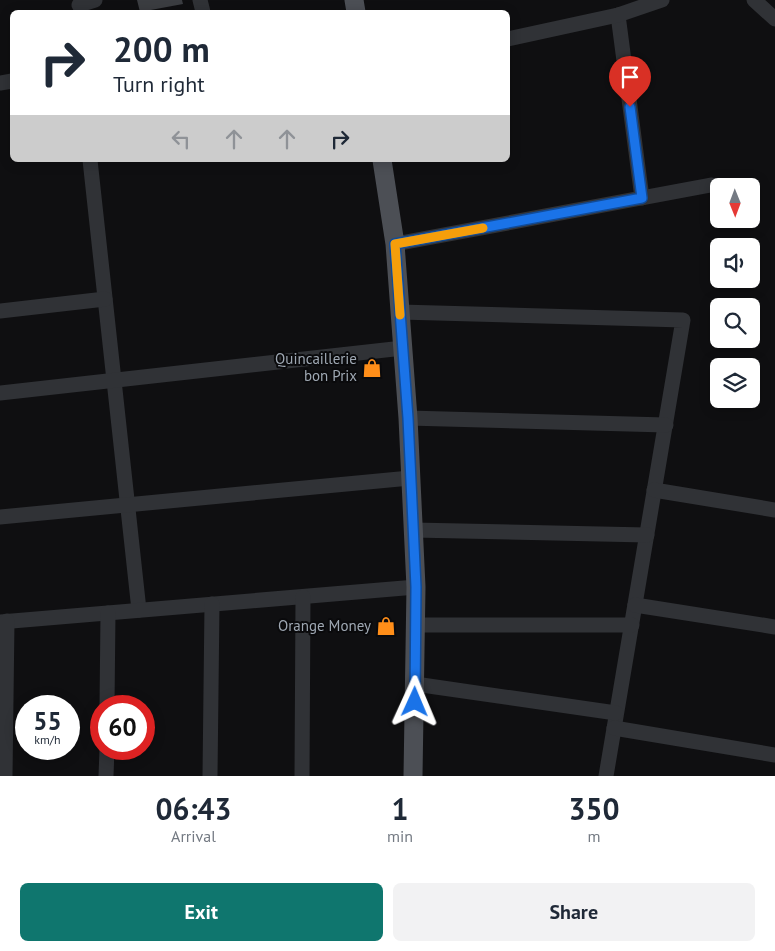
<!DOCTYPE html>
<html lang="en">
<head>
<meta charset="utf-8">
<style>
  body { margin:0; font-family:"PT Sans",sans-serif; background:#f2f2f3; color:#1f2937; height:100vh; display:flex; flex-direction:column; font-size:19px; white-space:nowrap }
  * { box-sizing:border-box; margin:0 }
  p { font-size:16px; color:#747a83 }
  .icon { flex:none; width:28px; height:28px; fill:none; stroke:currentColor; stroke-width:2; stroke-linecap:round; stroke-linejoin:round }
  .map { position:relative; height:776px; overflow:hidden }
  .drawer { display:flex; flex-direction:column; background:#fff; flex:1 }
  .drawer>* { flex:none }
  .guide { position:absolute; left:10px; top:10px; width:500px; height:152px; border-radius:8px; box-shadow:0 2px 12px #0003; background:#fff; color:#1f2937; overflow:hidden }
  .needle { width:32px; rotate:179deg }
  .buttons { position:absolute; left:710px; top:178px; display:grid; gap:10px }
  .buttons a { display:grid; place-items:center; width:50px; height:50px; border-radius:8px; background:#fff; box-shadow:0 2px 12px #0003; font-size:25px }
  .speed { position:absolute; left:15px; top:695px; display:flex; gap:10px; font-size:25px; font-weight:700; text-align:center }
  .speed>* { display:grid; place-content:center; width:65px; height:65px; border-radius:50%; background:#fff; box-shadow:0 2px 12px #0003; line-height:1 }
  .speed small { font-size:12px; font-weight:400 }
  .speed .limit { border:8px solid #d22; background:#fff; color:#111 }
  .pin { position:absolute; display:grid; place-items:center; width:42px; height:42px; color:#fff; margin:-51px -21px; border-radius:50% 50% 50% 0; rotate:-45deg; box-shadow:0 0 5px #0007 }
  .pin .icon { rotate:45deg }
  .me { position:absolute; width:55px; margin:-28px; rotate:1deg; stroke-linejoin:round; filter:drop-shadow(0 0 4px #0008) }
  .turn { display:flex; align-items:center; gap:18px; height:105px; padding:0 20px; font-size:22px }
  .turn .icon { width:65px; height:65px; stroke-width:2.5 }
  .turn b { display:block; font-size:35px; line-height:42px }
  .lanes { display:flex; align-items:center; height:48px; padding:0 20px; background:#0003; justify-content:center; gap:25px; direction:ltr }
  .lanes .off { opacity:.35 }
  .eta { display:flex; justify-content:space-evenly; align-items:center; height:85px; text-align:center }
  .eta b { font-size:30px; font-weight:600; line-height:35px }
  .action { display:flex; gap:10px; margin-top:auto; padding:10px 20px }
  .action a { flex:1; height:58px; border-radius:8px; background:#0f766e; color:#fff; font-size:20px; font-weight:600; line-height:58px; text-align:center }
  .action a+a { background:#f2f2f3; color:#1f2937 }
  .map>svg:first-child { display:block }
</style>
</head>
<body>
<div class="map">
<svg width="775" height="776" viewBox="0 0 775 776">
  <rect width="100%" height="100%" fill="#0f0f11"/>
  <path fill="#3b3d41" d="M 137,0 L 182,0 L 183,4 L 140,12 Z"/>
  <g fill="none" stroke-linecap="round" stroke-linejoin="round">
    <g stroke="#303236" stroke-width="15">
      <path d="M 200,0 L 203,12"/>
      <path d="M 754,0 L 775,19"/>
      <path d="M 79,5 L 95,0"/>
      <path d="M 618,15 L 642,198"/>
      <path d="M 508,39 L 618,15 L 662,0"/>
      <path d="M 0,83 L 12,81"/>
      <path d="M 90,160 L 139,610"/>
      <path d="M 395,244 L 711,185"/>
      <path d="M 0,311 L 105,299"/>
      <path d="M 400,312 L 683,320 L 606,776"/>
      <path d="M 0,393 L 403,348"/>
      <path d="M 408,418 L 666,425"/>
      <path d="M 654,490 L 775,510"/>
      <path d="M 0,517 L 410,478"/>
      <path d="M 413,530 L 647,535"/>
      <path d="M 635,605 L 775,627"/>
      <path d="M 0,622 L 416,587"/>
      <path d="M 416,625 L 632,625"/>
      <path d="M 415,684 L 616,713"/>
      <path d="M 107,706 L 108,613"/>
      <path d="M 614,728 L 775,755"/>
      <path d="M 5,776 L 7,621"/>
      <path d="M 106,776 L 107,749"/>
      <path d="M 210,776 L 212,604"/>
      <path d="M 302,776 L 303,597"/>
    </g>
    <g stroke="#4c4f55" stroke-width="19">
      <path d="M 354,0 L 356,12"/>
      <path d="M 382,160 L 395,244 L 408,418 L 416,587 L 413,776"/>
    </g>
  </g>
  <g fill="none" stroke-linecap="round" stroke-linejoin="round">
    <g stroke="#114b97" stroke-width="12">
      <path id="route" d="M 415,702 L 416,587 L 408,418 L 395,244 L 642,198 L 630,107"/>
    </g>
    <use href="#route" stroke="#1a73e8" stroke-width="9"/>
    <path stroke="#f59e0b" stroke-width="9" d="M 400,315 L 395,244 L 483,228"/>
  </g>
  <defs>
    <g id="shop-bare" transform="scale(1.5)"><path d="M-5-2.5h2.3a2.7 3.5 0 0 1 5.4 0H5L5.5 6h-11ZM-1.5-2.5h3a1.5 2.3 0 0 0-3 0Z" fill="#ff8e19" stroke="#0a0a0c" stroke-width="2.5" paint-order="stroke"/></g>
  </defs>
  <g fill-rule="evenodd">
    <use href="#shop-bare" x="372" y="368"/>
    <use href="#shop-bare" x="386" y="626"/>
  </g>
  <g text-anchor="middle" stroke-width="4" stroke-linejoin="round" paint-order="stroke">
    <g font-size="15" fill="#9fa8b3" stroke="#0a0a0c" text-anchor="end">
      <text x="357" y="364">Quincaillerie<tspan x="357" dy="17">bon Prix</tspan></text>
      <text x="371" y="631">Orange Money</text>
    </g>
  </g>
</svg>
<div class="buttons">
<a><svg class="needle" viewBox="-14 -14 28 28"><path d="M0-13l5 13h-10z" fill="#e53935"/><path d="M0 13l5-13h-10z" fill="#747a83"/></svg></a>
<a><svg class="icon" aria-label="sound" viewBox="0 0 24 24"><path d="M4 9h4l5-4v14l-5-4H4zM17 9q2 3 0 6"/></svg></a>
<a><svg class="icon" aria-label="search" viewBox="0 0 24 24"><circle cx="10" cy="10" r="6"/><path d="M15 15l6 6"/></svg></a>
<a><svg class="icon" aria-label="layers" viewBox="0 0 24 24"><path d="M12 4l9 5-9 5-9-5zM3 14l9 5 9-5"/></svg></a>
</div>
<div class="speed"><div>55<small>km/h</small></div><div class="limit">60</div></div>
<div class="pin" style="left:630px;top:107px;background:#d93025"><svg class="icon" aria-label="arrive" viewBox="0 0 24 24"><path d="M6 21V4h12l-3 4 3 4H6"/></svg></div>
<svg class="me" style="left:415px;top:702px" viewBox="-20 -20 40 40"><path d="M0-17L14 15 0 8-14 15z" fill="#1a73e8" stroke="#fff" stroke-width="4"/></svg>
<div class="guide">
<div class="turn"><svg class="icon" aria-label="right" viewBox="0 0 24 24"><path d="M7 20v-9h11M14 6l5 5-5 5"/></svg><div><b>200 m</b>Turn right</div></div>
<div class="lanes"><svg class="icon off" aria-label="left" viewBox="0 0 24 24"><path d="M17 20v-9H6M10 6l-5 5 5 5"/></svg><svg class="icon off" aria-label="ahead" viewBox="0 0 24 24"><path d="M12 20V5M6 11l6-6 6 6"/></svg><svg class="icon off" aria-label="ahead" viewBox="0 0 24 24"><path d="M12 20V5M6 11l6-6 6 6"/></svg><svg class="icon" aria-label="right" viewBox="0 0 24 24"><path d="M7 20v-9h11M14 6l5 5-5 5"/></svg></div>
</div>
</div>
<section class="drawer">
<div class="eta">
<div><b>06:43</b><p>Arrival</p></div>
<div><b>1</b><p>min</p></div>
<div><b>350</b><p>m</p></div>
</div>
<div class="action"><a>Exit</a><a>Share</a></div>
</section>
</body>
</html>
